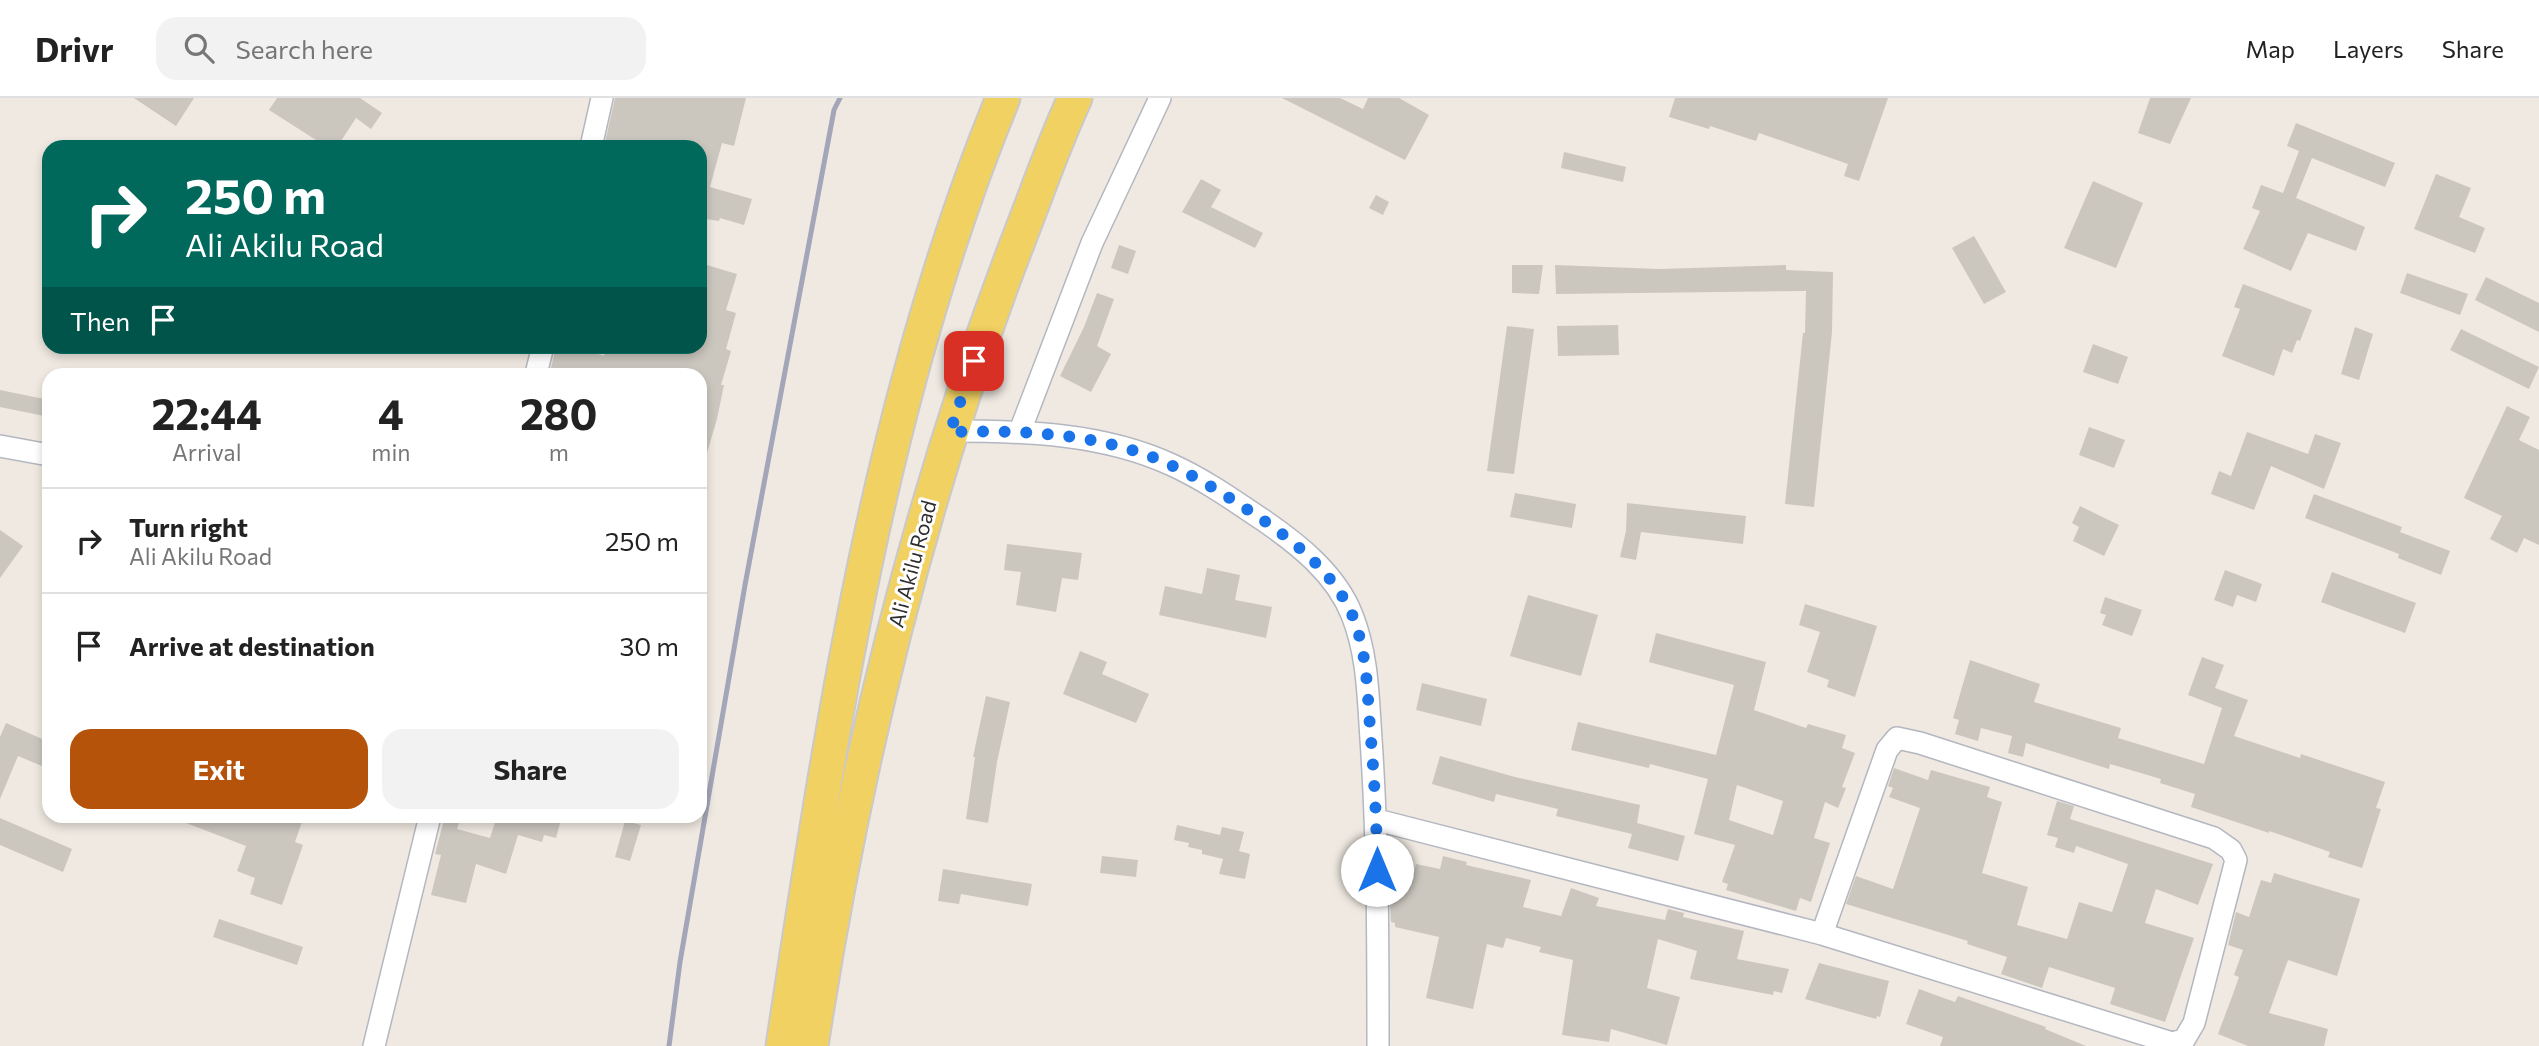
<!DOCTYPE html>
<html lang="en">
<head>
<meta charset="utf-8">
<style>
  body { margin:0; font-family:Commissioner,sans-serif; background:#f2f2f2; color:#222; height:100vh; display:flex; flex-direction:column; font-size:26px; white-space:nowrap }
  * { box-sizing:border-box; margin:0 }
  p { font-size:23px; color:#767676 }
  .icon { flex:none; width:38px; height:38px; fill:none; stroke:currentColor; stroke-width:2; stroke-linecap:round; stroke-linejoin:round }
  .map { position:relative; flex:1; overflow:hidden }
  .panel { position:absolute; left:42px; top:270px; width:665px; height:455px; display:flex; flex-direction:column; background:#fff; border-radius:21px; box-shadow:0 4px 10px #0003 }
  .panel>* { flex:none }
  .top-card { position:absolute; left:42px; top:42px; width:665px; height:214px; border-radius:21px; box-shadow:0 4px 10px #0003; background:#00695c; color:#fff; overflow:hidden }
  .pin { position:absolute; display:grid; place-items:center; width:60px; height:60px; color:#fff; margin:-30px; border-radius:14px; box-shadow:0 4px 10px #0006 }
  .me { position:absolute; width:77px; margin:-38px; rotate:0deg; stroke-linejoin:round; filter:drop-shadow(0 0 5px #0008) }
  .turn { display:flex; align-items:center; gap:24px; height:147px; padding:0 28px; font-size:32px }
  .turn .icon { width:91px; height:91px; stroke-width:2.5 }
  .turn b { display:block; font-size:49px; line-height:60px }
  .then { display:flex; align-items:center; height:66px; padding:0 28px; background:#0003; gap:14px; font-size:26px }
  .eta { display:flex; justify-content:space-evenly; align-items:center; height:119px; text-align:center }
  .eta b { font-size:42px; font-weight:700; line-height:49px }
  .cta { display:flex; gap:14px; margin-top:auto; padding:14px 28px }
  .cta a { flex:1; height:80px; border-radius:21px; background:#b45309; color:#fff; font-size:28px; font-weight:700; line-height:80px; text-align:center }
  .cta a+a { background:#f2f2f2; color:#222 }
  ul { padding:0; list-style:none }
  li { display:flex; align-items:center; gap:21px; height:105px; padding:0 28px; border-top:2px solid #e0e0e0 }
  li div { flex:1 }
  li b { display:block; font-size:26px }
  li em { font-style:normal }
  header { display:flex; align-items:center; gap:42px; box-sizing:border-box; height:98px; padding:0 35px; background:#fff; border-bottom:2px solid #e0e0e0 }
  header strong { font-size:33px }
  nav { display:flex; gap:38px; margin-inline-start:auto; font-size:24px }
  .search { width:490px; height:63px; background:#f2f2f2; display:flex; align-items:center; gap:18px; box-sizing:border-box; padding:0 24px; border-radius:21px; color:#767676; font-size:26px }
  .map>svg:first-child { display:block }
</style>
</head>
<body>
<header>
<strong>Drivr</strong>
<div class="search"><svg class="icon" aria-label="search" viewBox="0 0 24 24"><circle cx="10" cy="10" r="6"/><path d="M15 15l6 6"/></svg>Search here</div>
<nav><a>Map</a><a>Layers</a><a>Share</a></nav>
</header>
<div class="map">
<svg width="2539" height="948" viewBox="0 0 2539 948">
  <rect width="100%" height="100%" fill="#efe9e1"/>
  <g fill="#cbc7bf" fill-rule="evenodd">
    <path d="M 134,0 L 194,0 L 176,28 Z"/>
    <path d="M 277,0 L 360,0 L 382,15 L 371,31 L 356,20 L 337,49 L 327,49 L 269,12 Z"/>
    <path d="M 615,0 L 746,0 L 734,48 L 722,45 L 710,89 L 752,101 L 744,127 L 720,120 L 719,123 L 700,120 L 700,49 L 604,49 Z"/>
    <path d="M 1282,0 L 1340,0 L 1363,11 L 1368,0 L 1399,0 L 1429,17 L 1405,62 Z"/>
    <path d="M 1675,0 L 1888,0 L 1859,83 L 1844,78 L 1848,66 L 1759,35 L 1756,43 L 1710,28 L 1709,31 L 1669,19 Z"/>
    <path d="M 2150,0 L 2191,0 L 2170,46 L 2138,35 Z"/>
    <path d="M 2296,25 L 2395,65 L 2385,89 L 2312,60 L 2296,100 L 2365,129 L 2356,153 L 2308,135 L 2291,173 L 2243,151 L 2260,113 L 2252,110 L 2261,87 L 2283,95 L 2299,53 L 2287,48 Z"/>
    <path d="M 1564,54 L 1626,69 L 1623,84 L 1561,70 Z"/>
    <path d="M 2436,76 L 2471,90 L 2459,119 L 2485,130 L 2475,155 L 2414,131 Z"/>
    <path d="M 1201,81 L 1221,92 L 1211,109 L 1263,135 L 1255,150 L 1182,114 Z"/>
    <path d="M 2093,83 L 2143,105 L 2116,170 L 2064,150 Z"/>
    <path d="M 1376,97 L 1389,104 L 1383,117 L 1369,110 Z"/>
    <path d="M 1974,138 L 2006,194 L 1984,206 L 1952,150 Z"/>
    <path d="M 1119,147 L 1136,153 L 1128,176 L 1111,170 Z"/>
    <path d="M 700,165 L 737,176 L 726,212 L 736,215 L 726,251 L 731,253 L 721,287 L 724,287 L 717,321 L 704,365 L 700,364 L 700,276 L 575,276 L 551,270 L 556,248 L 573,248 L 604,258 L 606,248 L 700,248 L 700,214 L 707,195 L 700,193 Z"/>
    <path d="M 1512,167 L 1543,167 L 1539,196 L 1512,195 Z"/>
    <path d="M 1555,167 L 1659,171 L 1786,167 L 1786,172 L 1833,174 L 1832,234 L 1814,409 L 1785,406 L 1803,235 L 1805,235 L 1806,193 L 1556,196 Z"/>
    <path d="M 2407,175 L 2468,196 L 2460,217 L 2400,195 Z"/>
    <path d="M 2486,179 L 2539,205 L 2539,234 L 2475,202 Z"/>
    <path d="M 2243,186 L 2312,212 L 2300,243 L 2297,242 L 2292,255 L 2283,251 L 2274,278 L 2222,258 L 2240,211 L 2234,209 Z"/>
    <path d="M 1097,195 L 1114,201 L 1097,248 L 1111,256 L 1091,294 L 1060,278 L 1084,229 Z"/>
    <path d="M 1618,227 L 1619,257 L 1558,258 L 1557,228 Z"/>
    <path d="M 1507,228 L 1534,231 L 1514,376 L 1487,373 Z"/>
    <path d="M 2355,229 L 2373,236 L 2359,282 L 2341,276 Z"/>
    <path d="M 2461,231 L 2539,269 L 2529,291 L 2450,252 Z"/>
    <path d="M 2093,246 L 2128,259 L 2118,286 L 2083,274 Z"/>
    <path d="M 0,292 L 49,302 L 49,319 L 0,309 Z"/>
    <path d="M 2507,308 L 2530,319 L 2519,342 L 2539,352 L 2539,447 L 2524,440 L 2517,455 L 2490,441 L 2502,418 L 2464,400 Z"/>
    <path d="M 2089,329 L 2125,342 L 2114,370 L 2079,357 Z"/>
    <path d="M 2247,334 L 2308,356 L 2315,336 L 2341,345 L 2324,391 L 2271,368 L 2254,412 L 2211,396 L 2219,373 L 2231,378 Z"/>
    <path d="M 1515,395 L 1576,406 L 1572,430 L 1510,419 Z"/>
    <path d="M 2314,396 L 2402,429 L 2400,434 L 2450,453 L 2441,477 L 2398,460 L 2399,456 L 2305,420 Z"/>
    <path d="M 1627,405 L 1746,418 L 1743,446 L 1641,434 L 1636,462 L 1620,459 L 1626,433 Z"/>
    <path d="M 2080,408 L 2119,427 L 2104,458 L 2073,443 L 2079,429 L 2072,425 Z"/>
    <path d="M 0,432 L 23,448 L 0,480 Z"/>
    <path d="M 1007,446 L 1082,455 L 1078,482 L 1062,480 L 1056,514 L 1016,507 L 1021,474 L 1004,472 Z"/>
    <path d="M 1207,470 L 1240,477 L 1235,502 L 1272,509 L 1266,540 L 1159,517 L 1165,488 L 1202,496 Z"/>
    <path d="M 2225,472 L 2262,486 L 2256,504 L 2237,497 L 2233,509 L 2214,502 Z"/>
    <path d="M 2332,474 L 2416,505 L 2405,535 L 2321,504 Z"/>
    <path d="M 1528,497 L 1598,517 L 1581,578 L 1510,558 Z"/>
    <path d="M 2105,499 L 2142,512 L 2132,538 L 2102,527 L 2106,517 L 2100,515 Z"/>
    <path d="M 1805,506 L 1877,528 L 1855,599 L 1827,589 L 1829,582 L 1807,574 L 1820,534 L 1799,527 Z"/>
    <path d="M 1656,535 L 1766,564 L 1754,612 L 1806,630 L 1808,626 L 1846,637 L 1842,650 L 1855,655 L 1842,689 L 1846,690 L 1838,710 L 1825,704 L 1814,740 L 1830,745 L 1811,804 L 1800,800 L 1796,813 L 1726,792 L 1728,786 L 1722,784 L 1735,747 L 1694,736 L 1708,681 L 1650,666 L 1649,670 L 1571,652 L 1578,624 L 1716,657 L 1734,587 L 1649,564 ZM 1737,687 L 1783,703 L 1773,737 L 1729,722 Z"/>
    <path d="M 1080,553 L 1107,564 L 1102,576 L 1149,596 L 1136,625 L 1063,596 Z"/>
    <path d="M 2202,559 L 2224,567 L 2215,590 L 2248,602 L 2234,638 L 2300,660 L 2301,656 L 2385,684 L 2376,710 L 2381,711 L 2362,770 L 2328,759 L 2330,754 L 2269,733 L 2269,735 L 2191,709 L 2195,696 L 2160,685 L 2161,681 L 2110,666 L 2109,671 L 2026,645 L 2023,659 L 2008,655 L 2012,638 L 1981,630 L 1978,643 L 1955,636 L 1959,622 L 1953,620 L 1970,562 L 2040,586 L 2034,604 L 2121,630 L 2118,640 L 2204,666 L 2222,610 L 2188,597 Z"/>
    <path d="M 1422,585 L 1487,601 L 1481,628 L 1416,612 Z"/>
    <path d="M 986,598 L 1010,604 L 997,664 L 988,725 L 966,721 L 975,659 L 973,659 Z"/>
    <path d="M 6,625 L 49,644 L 49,671 L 18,658 L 0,701 L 0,639 Z"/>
    <path d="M 1440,658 L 1515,679 L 1640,707 L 1637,725 L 1685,738 L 1678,763 L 1628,750 L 1632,736 L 1556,718 L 1558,711 L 1496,696 L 1494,704 L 1432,686 Z"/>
    <path d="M 1894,670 L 1928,682 L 1931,672 L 1990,689 L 1987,699 L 2002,704 L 1982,775 L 2028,789 L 2017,827 L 2067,841 L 2079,804 L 2112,814 L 2128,766 L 2076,748 L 2074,755 L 2055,749 L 2058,740 L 2047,737 L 2057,703 L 2074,708 L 2070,721 L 2213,766 L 2198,807 L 2156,791 L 2145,825 L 2194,840 L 2165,924 L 2110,906 L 2115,890 L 2049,869 L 2042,890 L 2001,876 L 2007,859 L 1967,846 L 1968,843 L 1846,806 L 1856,778 L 1893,791 L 1920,710 L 1889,699 L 1893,690 L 1888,688 Z"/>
    <path d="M 168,718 L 304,718 L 295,744 L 303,747 L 282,807 L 250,796 L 255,780 L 237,773 L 246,748 Z"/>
    <path d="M 445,718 L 461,718 L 457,731 L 490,740 L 497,718 L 562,718 L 556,740 L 544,737 L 542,744 L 518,737 L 506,776 L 476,766 L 466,805 L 431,797 L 441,757 L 435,756 Z"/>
    <path d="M 0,720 L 72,751 L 63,774 L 0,747 Z"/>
    <path d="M 625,723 L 641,727 L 630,763 L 615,759 Z"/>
    <path d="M 1177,727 L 1220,737 L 1222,729 L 1244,734 L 1239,753 L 1250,756 L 1245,781 L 1219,776 L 1223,761 L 1202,756 L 1202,752 L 1188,749 L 1189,745 L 1174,742 Z"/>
    <path d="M 1102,758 L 1138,762 L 1136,779 L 1100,775 Z"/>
    <path d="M 1443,758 L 1467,764 L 1466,767 L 1531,782 L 1523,809 L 1561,818 L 1571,790 L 1599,800 L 1596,808 L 1665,822 L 1668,811 L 1684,815 L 1683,819 L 1744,833 L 1737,861 L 1789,871 L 1782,895 L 1774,893 L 1773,897 L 1690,881 L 1697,853 L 1658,841 L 1647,890 L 1680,899 L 1667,947 L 1611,931 L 1609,944 L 1562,937 L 1573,862 L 1539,854 L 1541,849 L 1506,840 L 1503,850 L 1487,846 L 1473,911 L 1426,900 L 1439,839 L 1395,829 L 1395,825 L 1391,824 L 1390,805 L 1398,770 L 1414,774 L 1416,766 L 1440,771 Z"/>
    <path d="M 943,771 L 1032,786 L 1028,808 L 961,796 L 959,806 L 938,803 Z"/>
    <path d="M 2274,775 L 2360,801 L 2337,878 L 2288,862 L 2269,915 L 2328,931 L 2324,948 L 2248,948 L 2218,936 L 2233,896 L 2239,879 L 2234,877 L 2243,852 L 2228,847 L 2236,814 L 2249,819 L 2261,782 L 2271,785 Z"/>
    <path d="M 219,821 L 303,849 L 297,867 L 213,839 Z"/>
    <path d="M 1819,865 L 1889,883 L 1880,919 L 1877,918 L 1876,921 L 1805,901 Z"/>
    <path d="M 1919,891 L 1955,904 L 1958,898 L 2046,929 L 2045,931 L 2086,948 L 1940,948 L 1943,939 L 1906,926 Z"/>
  </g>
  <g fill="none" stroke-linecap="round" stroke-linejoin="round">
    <g stroke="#b4b7c1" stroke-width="24">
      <g id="street">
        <path d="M 591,49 L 602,0"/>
        <path d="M 536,276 L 543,248"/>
        <path d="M 949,333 C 1025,333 1103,335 1172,367 C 1205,382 1233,402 1263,422 C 1298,446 1336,476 1352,517 C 1368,557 1368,599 1371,641 C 1378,744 1378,846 1378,948"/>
        <path d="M 1020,333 L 1092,145 L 1160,0"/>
        <path d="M 0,348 L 49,357"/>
        <path d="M 1377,722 L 1822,836 L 2172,945 L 2184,942 L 2194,925 L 2236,762 L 2231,752 L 2214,740 L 1920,645 L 1897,640 L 1887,652 L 1822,836"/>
        <path d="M 374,948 L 430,718"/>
      </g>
    </g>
    <g stroke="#c9c9c9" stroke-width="37">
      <g id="primary">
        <path d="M 783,948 C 832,628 879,301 1003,0"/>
        <path d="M 811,948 C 853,672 919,399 1020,138 C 1038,92 1054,45 1075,0"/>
      </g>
    </g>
    <use href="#street" stroke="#fff" stroke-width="21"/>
    <use href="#primary" stroke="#f2d163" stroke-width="33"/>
    <path stroke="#a3a6b8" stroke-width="5" d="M 669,948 L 680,864 L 745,487 L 834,12 L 840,0"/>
  </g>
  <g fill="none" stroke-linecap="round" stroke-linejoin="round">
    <path stroke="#1a73e8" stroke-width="12" stroke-dasharray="0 21.6" d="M 974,263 L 950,334 C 1025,332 1104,335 1173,368 C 1204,383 1232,401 1260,420 C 1296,445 1332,474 1351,514 C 1367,551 1367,590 1370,629 C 1374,677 1377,724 1377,772"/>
  </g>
  <g text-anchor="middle" stroke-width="6" stroke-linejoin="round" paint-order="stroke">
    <g font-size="21" fill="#2e2e2e" stroke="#fff">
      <text transform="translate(913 466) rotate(-75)" y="7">Ali Akilu Road</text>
    </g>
  </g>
</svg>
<div class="pin" style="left:974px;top:263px;background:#d93025"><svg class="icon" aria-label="arrive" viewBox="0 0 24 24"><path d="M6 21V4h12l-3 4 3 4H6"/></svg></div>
<svg class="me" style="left:1377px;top:772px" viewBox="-20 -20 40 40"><circle r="19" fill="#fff"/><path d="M0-13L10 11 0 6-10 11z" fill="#1a73e8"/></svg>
<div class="top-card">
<div class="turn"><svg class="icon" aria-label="right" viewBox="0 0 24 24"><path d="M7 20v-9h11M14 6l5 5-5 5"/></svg><div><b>250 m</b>Ali Akilu Road</div></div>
<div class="then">Then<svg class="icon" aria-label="arrive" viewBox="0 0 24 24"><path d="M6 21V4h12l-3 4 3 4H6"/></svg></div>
</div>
<section class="panel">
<div class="eta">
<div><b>22:44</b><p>Arrival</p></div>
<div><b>4</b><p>min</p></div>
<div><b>280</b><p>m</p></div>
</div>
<ul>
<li><svg class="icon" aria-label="right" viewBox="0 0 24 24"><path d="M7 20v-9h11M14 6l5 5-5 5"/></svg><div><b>Turn right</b><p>Ali Akilu Road</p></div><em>250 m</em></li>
<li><svg class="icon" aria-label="arrive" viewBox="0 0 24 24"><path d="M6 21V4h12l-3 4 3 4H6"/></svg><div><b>Arrive at destination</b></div><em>30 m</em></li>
</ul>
<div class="cta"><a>Exit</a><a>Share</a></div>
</section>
</div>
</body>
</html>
